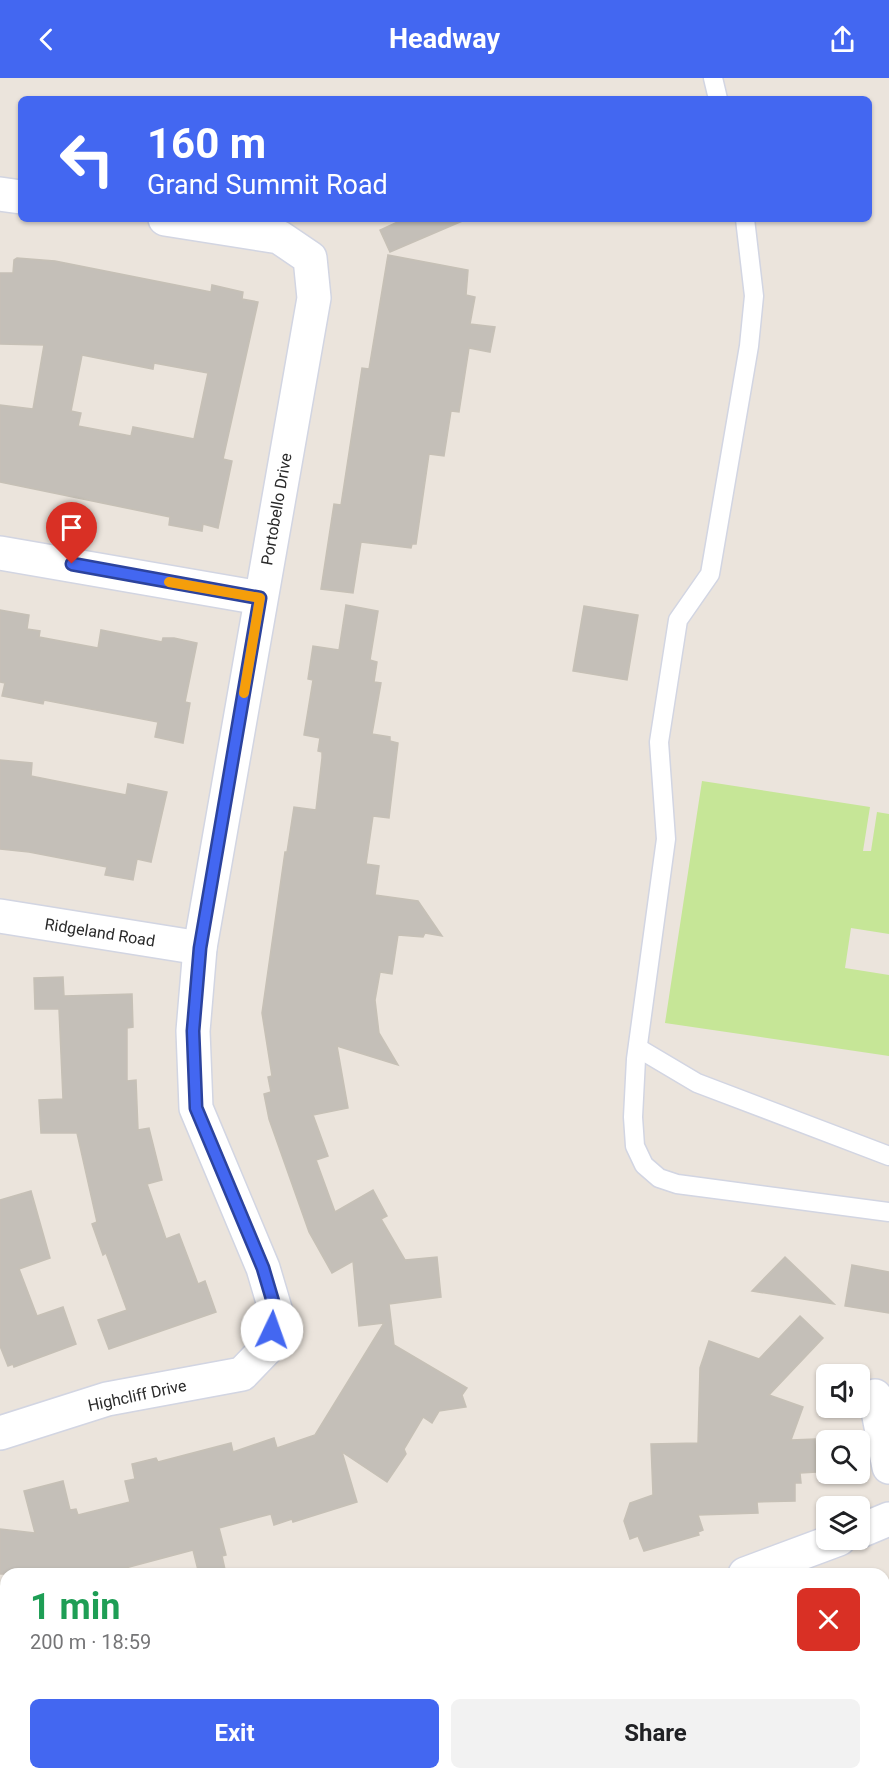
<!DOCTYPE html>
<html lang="en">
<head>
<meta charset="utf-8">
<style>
  body { margin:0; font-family:Roboto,sans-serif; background:#f2f2f2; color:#202124; height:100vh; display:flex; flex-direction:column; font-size:22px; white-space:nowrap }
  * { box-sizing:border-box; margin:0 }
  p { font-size:20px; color:#757577 }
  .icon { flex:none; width:33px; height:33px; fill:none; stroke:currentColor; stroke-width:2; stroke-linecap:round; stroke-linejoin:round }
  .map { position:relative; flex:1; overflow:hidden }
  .side { position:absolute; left:0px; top:1490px; width:890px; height:212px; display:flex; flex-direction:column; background:#fff; border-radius:18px 18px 0 0; box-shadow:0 2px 4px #0004 }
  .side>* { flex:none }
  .guide { position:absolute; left:18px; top:18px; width:854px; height:126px; border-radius:9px; box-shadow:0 2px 4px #0004; background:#4367f1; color:#fff; overflow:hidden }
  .controls { position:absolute; left:816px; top:1286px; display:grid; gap:12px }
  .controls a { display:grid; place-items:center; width:54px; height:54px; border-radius:9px; background:#fff; box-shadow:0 2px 4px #0004; font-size:30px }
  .pin { position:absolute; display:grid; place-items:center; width:51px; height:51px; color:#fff; margin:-62px -26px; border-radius:50% 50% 50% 0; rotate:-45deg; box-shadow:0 0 6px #0007 }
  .pin .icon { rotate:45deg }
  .me { position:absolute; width:66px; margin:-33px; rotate:3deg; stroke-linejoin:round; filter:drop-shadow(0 0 4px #0008) }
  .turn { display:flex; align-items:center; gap:21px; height:126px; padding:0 30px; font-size:27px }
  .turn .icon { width:78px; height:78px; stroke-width:2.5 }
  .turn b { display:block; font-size:42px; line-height:51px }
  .round { display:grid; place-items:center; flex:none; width:63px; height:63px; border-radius:9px; background:#f2f2f2 }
  .overview { display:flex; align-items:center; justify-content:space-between; height:102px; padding:0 30px }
  h1 { font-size:36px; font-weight:700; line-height:45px; color:#1e9e55 }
  .cta { display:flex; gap:12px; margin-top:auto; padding:12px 30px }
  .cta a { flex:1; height:69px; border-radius:9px; background:#4367f1; color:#fff; font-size:24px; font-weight:700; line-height:69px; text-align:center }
  .cta a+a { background:#f2f2f2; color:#202124 }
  header { display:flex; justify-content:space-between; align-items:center; height:78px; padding:0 30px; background:#4367f1; color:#fff; font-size:27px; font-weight:700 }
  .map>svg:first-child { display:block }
</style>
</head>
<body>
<header><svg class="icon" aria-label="back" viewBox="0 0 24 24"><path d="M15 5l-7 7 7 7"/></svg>Headway<svg class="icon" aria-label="share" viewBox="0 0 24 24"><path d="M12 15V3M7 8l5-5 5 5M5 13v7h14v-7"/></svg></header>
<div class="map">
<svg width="889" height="1700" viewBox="0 0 889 1700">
  <rect width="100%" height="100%" fill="#ebe4dc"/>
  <path fill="#c6e697" d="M 702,703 L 870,729 L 863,773 L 871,773 L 877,734 L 889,736 L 889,856 L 851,850 L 845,890 L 889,897 L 889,978 L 665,945 Z"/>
  <g fill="#c4bfb8" stroke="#c6c0b6" stroke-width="1.5" fill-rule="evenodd">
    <path d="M 404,141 L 467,141 L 390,174 L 380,152 Z"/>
    <path d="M 388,177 L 468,192 L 466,217 L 475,219 L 470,246 L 495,249 L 490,274 L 469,270 L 459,334 L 451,333 L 444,378 L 429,376 L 416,466 L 412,466 L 411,470 L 361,464 L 353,515 L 321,511 L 334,426 L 341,427 L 362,290 L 369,291 Z"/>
    <path d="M 17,180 L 55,183 L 211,214 L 212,207 L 243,214 L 242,221 L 258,224 L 223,381 L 232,383 L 218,450 L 203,446 L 202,453 L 169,447 L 170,439 L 0,404 L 0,327 L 33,331 L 44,267 L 0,266 L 0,195 L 13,195 L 14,182 ZM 82,277 L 153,291 L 154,285 L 208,295 L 194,361 L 133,349 L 131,358 L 78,348 L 81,335 L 71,333 Z"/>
    <path d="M 346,527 L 378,533 L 370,582 L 377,584 L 374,604 L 381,605 L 372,656 L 390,659 L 390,663 L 398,665 L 389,740 L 373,738 L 366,786 L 379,788 L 375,817 L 418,823 L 442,858 L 425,855 L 423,859 L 398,857 L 392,896 L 380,894 L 375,922 L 379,955 L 398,987 L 337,968 L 348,1030 L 313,1037 L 328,1078 L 316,1082 L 335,1134 L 373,1112 L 387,1138 L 381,1141 L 405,1182 L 437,1179 L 441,1219 L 389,1226 L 394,1267 L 467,1310 L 462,1317 L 466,1329 L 439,1333 L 432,1345 L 423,1339 L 404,1371 L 406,1376 L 387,1404 L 342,1374 L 357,1424 L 293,1444 L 292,1441 L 274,1447 L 271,1436 L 219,1450 L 226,1477 L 222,1478 L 226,1496 L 199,1496 L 193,1472 L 103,1496 L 0,1496 L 0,1451 L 35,1455 L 24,1413 L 63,1403 L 70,1432 L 76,1431 L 78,1437 L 130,1424 L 125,1403 L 135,1401 L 132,1386 L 156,1380 L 158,1384 L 231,1365 L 233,1374 L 274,1360 L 277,1370 L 315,1357 L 384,1245 L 359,1248 L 353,1183 L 332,1195 L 309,1154 L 269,1041 L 264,1016 L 271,1014 L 268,999 L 272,998 L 262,935 L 285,774 L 287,774 L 294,729 L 316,732 L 322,680 L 322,674 L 318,673 L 320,660 L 304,657 L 313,602 L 308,601 L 313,568 L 339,572 Z"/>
    <path d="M 584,528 L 638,537 L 627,602 L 573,593 Z"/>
    <path d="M 0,532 L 29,537 L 27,551 L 40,553 L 39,559 L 98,570 L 101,552 L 162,564 L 163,560 L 174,560 L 197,565 L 185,624 L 190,625 L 183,665 L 155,659 L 158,644 L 44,622 L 43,626 L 2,618 L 5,605 L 0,604 Z"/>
    <path d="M 0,682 L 32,685 L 31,698 L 126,717 L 128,706 L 167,714 L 151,784 L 137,781 L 133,802 L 105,797 L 107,789 L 29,774 L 0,771 Z"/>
    <path d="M 63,899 L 64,918 L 132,916 L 133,949 L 127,950 L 127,1003 L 136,1002 L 138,1052 L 149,1050 L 162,1102 L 147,1106 L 166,1161 L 179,1156 L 198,1206 L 205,1203 L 216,1234 L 109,1271 L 98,1242 L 127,1232 L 106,1175 L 103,1177 L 92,1146 L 97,1144 L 77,1055 L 41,1055 L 39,1022 L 63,1021 L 59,931 L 35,931 L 34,900 Z"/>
    <path d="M 31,1113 L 50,1180 L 19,1191 L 37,1238 L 63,1229 L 76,1266 L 14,1289 L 13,1286 L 8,1288 L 0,1268 L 0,1122 Z"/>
    <path d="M 785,1179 L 834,1226 L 752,1213 Z"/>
    <path d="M 852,1187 L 889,1194 L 889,1235 L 845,1228 Z"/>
    <path d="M 800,1238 L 823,1260 L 769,1317 L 803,1329 L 791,1362 L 815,1361 L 816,1394 L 800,1395 L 801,1405 L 795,1405 L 795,1423 L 757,1424 L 758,1435 L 698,1437 L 703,1452 L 698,1454 L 699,1457 L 644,1473 L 638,1458 L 630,1461 L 624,1443 L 630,1425 L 653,1417 L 651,1366 L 698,1365 L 700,1290 L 709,1263 L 759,1281 Z"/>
  </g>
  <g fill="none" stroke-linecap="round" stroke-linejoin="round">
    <g stroke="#d2d5e2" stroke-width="21">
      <g id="service">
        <path d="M 713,0 L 718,21"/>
        <path d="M 745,141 L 754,218 L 749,268 L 710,496 L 678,542 L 659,664 L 666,761 L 636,981 L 633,1039 L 635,1068 L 644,1087 L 659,1100 L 677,1106 L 889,1134"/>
        <path d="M 638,970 L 697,1005 L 889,1078"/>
      </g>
    </g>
    <g stroke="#d2d5e2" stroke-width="36">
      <g id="minor">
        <path d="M 0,116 L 21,119"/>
        <path d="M 0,475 L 260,520"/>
        <path d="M 0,838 L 200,870"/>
        <path d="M 875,1318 L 889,1389"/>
        <path d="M 0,1355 L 107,1321 L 242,1296 L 267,1270 L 276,1234 L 263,1190 L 196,1030 L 193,953 L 200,870 L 314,220 L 310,180 L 279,159 L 165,141"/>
        <path d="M 860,1453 L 889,1441"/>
        <path d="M 745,1496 L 839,1461"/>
        <path d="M 116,1700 L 136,1695"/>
        <path d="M 776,1700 L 776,1695"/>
      </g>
    </g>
    <use href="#service" stroke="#fff" stroke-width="18"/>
    <use href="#minor" stroke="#fff" stroke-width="33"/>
  </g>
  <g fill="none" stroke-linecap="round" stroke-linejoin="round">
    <g stroke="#2c439d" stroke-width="15">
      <path id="route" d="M 72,486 L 260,520 L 200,870 L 193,953 L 196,1030 L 263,1190 L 276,1234 L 272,1252"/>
    </g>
    <use href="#route" stroke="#4367f1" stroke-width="10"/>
    <path stroke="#f59e0b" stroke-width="10" d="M 169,504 L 260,520 L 244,615"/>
  </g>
  <g text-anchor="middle" stroke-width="5" stroke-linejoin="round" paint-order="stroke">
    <g font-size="16" fill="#2a2a2a" stroke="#fff">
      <text transform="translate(276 431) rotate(-80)" y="6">Portobello Drive</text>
      <text transform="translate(100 854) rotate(9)" y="6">Ridgeland Road</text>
      <text transform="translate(137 1317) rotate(-12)" y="6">Highcliff Drive</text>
    </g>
  </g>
</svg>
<div class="controls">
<a><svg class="icon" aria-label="sound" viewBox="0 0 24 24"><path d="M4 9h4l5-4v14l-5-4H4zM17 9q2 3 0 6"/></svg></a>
<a><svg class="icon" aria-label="search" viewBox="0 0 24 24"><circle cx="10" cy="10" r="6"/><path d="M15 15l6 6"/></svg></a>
<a><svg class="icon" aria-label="layers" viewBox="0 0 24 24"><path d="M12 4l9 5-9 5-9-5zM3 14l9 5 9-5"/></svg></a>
</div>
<div class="pin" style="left:72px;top:486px;background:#d93025"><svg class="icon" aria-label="arrive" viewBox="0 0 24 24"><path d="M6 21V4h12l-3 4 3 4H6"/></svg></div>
<svg class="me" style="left:272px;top:1252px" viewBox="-20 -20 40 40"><circle r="19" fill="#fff"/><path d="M0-13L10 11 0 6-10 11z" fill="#4367f1"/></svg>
<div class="guide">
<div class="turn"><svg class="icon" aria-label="left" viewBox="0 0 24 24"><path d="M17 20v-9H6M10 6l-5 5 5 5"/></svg><div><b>160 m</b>Grand Summit Road</div></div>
</div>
<section class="side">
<div class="overview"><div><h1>1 min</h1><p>200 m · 18:59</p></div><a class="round" style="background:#d93025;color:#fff"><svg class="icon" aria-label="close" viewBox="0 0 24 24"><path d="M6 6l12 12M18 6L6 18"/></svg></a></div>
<div class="cta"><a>Exit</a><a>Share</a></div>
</section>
</div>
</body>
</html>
